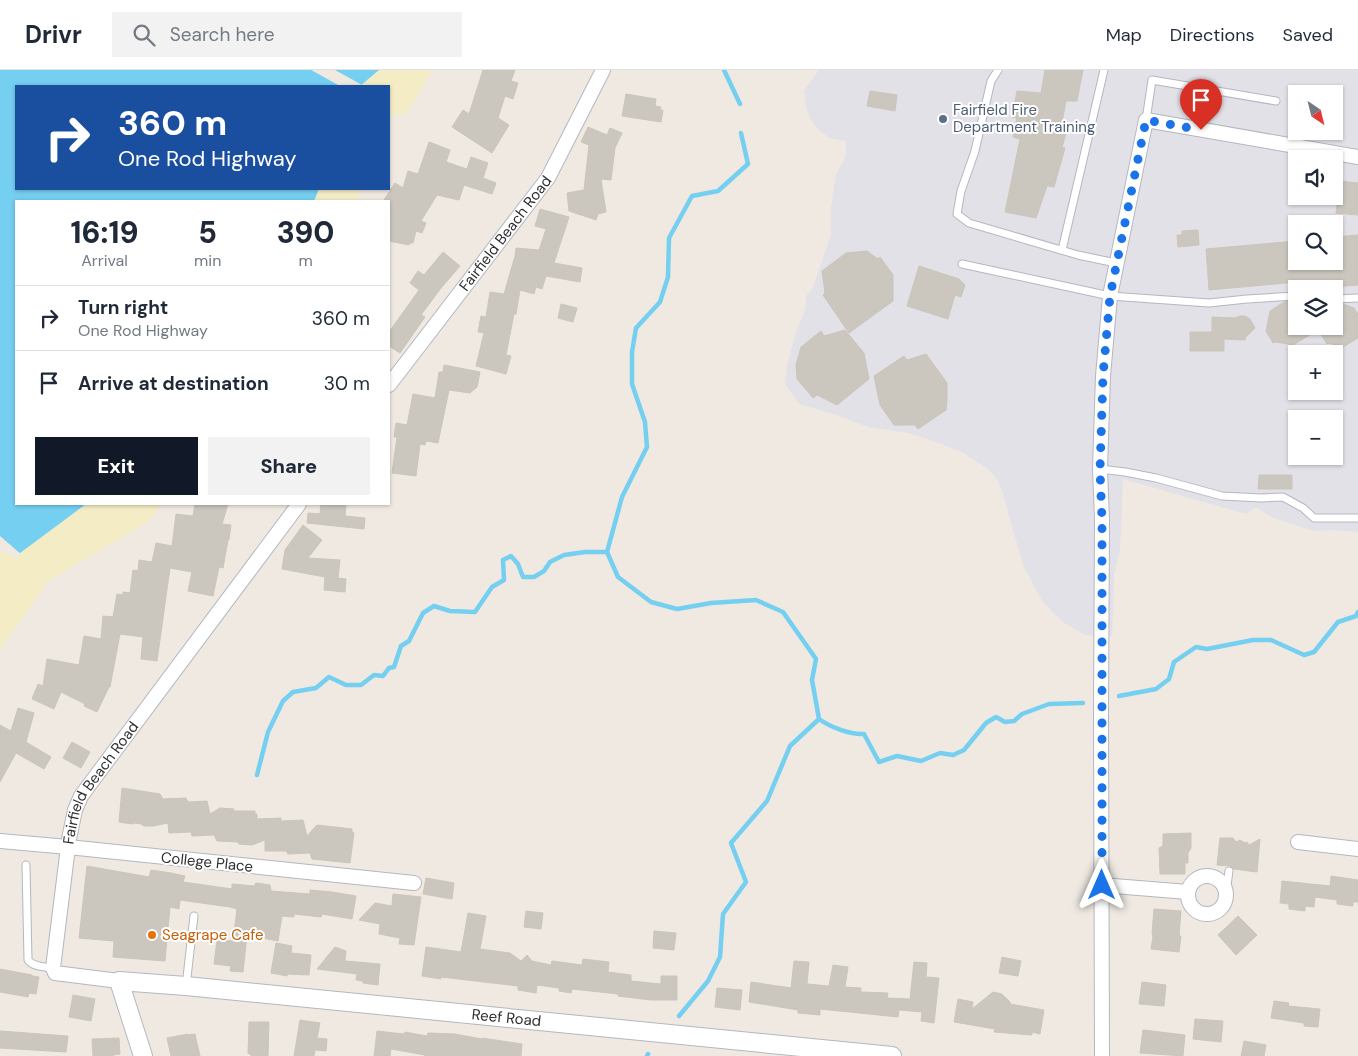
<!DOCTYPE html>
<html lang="en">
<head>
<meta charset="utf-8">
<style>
  body { margin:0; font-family:"DM Sans",sans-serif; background:#f2f2f3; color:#1f2937; height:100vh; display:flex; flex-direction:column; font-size:19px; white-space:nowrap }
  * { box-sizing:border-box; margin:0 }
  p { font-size:16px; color:#747a83 }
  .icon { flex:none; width:28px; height:28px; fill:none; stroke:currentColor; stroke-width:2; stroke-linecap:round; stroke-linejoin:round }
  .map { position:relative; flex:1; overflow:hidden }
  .sheet { position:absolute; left:15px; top:130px; width:375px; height:305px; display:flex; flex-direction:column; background:#fff; border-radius:0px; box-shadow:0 1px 4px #0004 }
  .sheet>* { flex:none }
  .top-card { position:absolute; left:15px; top:15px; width:375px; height:105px; border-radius:0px; box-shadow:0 1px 4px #0004; background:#1a4fa0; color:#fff; overflow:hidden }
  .needle { width:32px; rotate:145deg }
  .fabs { position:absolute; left:1288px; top:15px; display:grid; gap:10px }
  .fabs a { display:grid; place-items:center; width:55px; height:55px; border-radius:0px; background:#fff; box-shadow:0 1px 4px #0004; font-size:25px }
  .pin { position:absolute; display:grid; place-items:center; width:42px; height:42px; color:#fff; margin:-51px -21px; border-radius:50% 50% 50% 0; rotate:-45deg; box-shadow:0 0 5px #0007 }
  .pin .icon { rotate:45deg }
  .me { position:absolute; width:55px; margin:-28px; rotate:0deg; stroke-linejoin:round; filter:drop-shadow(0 0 4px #0008) }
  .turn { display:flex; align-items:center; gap:18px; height:105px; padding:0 20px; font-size:22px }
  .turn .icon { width:65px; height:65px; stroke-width:2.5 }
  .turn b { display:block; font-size:35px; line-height:42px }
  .eta { display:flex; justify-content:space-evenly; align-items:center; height:85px; text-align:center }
  .eta b { font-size:30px; font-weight:800; line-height:35px }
  .cta { display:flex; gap:10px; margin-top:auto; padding:10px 20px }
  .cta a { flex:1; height:58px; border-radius:0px; background:#111827; color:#fff; font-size:20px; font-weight:800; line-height:58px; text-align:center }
  .cta a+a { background:#f2f2f3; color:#1f2937 }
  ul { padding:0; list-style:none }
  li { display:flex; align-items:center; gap:15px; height:65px; padding:0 20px; border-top:1px solid #e0e1e3 }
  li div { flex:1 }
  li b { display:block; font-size:19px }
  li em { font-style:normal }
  header { display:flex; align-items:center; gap:30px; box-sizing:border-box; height:70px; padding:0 25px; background:#fff; border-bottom:1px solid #e0e1e3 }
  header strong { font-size:24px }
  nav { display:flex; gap:28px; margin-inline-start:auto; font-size:18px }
  .search { width:350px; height:45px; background:#f2f2f3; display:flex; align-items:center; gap:12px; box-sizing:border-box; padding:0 18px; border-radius:0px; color:#747a83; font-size:19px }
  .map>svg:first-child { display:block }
</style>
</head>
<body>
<header>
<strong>Drivr</strong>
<div class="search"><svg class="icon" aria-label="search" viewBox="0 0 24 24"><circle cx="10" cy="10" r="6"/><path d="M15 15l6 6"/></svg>Search here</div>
<nav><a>Map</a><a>Directions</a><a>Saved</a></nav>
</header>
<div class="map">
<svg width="1358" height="986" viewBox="0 0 1358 986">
  <rect width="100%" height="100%" fill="#efe9e1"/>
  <path fill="#e3e1e8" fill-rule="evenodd" d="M 819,0 L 1358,0 L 1358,462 L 1331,460 L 1313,461 L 1271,447 L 1256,437 L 1246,444 L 1123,409 L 1120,479 L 1114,505 L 1112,566 L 1085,565 L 1066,554 L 1055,545 L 1041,529 L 1023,495 L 1002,421 L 997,409 L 988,399 L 962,382 L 931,370 L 908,363 L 868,357 L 837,345 L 799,334 L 785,314 L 787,297 L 795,265 L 805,240 L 807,225 L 813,217 L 831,165 L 831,138 L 836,105 L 846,86 L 846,71 L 829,68 L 819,60 L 812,52 L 807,41 L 804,21 ZM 1296,24 L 1334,24 L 1334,61 L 1296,61 ZM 1296,89 L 1334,89 L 1334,126 L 1296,126 ZM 1296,154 L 1334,154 L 1334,191 L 1296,191 ZM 1296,219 L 1334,219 L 1334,256 L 1296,256 ZM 1296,284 L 1334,284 L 1334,321 L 1296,321 ZM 1296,349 L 1334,349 L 1334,386 L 1296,386 Z"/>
  <g fill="#f3ecc5">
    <path d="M 379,0 L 432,0 L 407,43 L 392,45 L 389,52 L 389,16 L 360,16 Z"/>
    <path d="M 319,119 L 362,119 L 356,131 L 314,131 Z"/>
    <path d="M 86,434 L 161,434 L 148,452 L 48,511 L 0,580 L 0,478 L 16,486 Z"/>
  </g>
  <path fill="#75cff0" d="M 0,0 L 379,0 L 360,16 L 16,16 L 16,119 L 319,119 L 314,131 L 16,131 L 16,434 L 86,434 L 16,486 L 0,478 Z"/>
  <g fill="#efe9e1">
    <path d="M 311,0 L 335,0 L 364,16 L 340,16 Z"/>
    <path d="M 0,466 L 22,485 L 16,488 L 0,481 Z"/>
  </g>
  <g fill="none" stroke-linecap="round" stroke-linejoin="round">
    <g stroke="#75cff0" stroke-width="4.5">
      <path d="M 724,0 L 740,34"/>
      <path d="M 1119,626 L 1156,619 L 1169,609 L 1174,592 L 1196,577 L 1207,579 L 1253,570 L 1271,570 L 1304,585 L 1314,582 L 1338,552 L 1356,546 L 1358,542"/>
      <path d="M 819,649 C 830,657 851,665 864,664 L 879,692 L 897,686 L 921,691 L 940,683 L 953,685 L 964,680 L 986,653 L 996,647 L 1005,652 L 1014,651 L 1022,644 L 1049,634 L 1083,633"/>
      <path d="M 257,705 L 268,662 L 283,631 L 293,622 L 316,618 L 329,607 L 346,615 L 361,615 L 374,605 L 383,606 L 389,598 L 394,597 L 401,576 L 409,571 L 423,543 L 434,536 L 450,541 L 475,542 L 492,517 L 504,510 L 503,490 L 511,486 L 518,494 L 523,507 L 534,507 L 544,501 L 550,492 L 564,485 L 585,482 L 607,482"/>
      <path d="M 679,946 L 708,911 L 720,887 L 723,844 L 746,812 L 731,773 L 767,731 L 790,676 L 819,649 L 812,610 L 816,589 L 783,542 L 756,530 L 711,533 L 677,539 L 651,532 L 618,507 L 607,482 L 622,427 L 647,377 L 645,352 L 632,314 L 632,282 L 636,258 L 660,232 L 668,207 L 669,168 L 692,126 L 718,121 L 748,94 L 741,63"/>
      <path d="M 647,986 L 648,984"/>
    </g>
  </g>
  <g fill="#cbc7bf" stroke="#cbc5ba">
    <path d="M 483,0 L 515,0 L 511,11 L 518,13 L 513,29 L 505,26 L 498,48 L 509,55 L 492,83 L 452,57 L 463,40 L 469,44 Z"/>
    <path d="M 1045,0 L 1083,0 L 1077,31 L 1066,31 L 1062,52 L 1069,53 L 1062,77 L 1065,78 L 1054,117 L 1047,116 L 1036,148 L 1005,142 L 1020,69 L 1013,67 L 1017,48 L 1012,47 L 1017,21 L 1041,23 Z"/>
    <path d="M 870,21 L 897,25 L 895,41 L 867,36 Z"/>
    <path d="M 626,24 L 656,29 L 655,36 L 661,37 L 660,40 L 663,40 L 661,52 L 622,46 Z"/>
    <path d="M 588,57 L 607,65 L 610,58 L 622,63 L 615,78 L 611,110 L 601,109 L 606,142 L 598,144 L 596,150 L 569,141 L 567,123 L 584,120 L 589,75 L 581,72 Z"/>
    <path d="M 429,72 L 450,80 L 446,92 L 467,99 L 471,87 L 488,93 L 483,108 L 496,113 L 492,124 L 464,115 L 459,130 L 437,125 L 421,151 L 426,153 L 422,163 L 416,161 L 413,173 L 410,173 L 409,175 L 389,171 L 389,131 L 384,130 L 395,113 L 403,118 L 408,101 L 418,104 Z"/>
    <path d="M 1339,111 L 1358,113 L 1358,145 L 1336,143 Z"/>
    <path d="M 540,139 L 569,147 L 554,193 L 582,198 L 580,212 L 546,206 L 542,219 L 536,217 L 534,224 L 520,220 L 516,244 L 514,244 L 506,285 L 511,286 L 506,304 L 476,296 L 484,263 L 478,262 L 481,246 L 486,247 L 490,222 L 504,224 L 515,186 L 516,178 L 539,180 L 546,159 L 535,156 Z"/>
    <path d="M 1198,160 L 1199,175 L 1178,177 L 1177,165 L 1182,165 L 1182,161 Z"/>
    <path d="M 1358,165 L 1358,215 L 1332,217 L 1331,209 L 1209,220 L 1206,179 L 1296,171 L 1296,191 L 1334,191 L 1334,167 Z"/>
    <path d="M 867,181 L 878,189 L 880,187 L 893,205 L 893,231 L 849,263 L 823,225 L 825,223 L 822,201 L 846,183 Z"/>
    <path d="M 443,182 L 460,196 L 441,218 L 421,245 L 425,247 L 400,283 L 389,276 L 389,262 L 419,220 L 410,213 L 418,201 L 424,205 Z"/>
    <path d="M 919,196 L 959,209 L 965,215 L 961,227 L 955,225 L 948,249 L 907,236 Z"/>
    <path d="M 1295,231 L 1296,233 L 1296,256 L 1334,256 L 1334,235 L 1343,234 L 1354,238 L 1358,244 L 1358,268 L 1340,279 L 1330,273 L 1327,274 L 1318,260 L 1293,275 L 1276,272 L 1273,273 L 1266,261 L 1270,241 L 1284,232 Z"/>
    <path d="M 561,234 L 577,238 L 573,252 L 558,248 Z"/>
    <path d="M 1240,246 L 1245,246 L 1250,249 L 1255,258 L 1246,267 L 1245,270 L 1224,269 L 1224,281 L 1190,281 L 1190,262 L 1212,262 L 1212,247 L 1235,248 Z"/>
    <path d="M 845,260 L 864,283 L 869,309 L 837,335 L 817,325 L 813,328 L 797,309 L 796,295 L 801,277 L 821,261 L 824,266 Z"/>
    <path d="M 926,284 L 947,313 L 947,329 L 946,340 L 918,359 L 915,355 L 894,355 L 880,335 L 874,306 L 904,286 L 907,290 Z"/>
    <path d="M 444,295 L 480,302 L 477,317 L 470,323 L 449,320 L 438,373 L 426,371 L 425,375 L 420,374 L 416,406 L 392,403 L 397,367 L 394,367 L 396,353 L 407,355 L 413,324 L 435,328 L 439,302 L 443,302 Z"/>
    <path d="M 1259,405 L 1292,405 L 1292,419 L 1258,419 Z"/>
    <path d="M 195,434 L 228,434 L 222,454 L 231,455 L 229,470 L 228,470 L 223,498 L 219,497 L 213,526 L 188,521 L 192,502 L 170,498 L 157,591 L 141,589 L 143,567 L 120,564 L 110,617 L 109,617 L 97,642 L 84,636 L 85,634 L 61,622 L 54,639 L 32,629 L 38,614 L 43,616 L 47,589 L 79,595 L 84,566 L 101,569 L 103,546 L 113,547 L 117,524 L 123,525 L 123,522 L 130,523 L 133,500 L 138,501 L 139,490 L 152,492 L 156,473 L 172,476 L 176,444 L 193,446 Z"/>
    <path d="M 321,434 L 346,434 L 345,446 L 365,448 L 364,459 L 307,453 L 308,443 L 320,444 Z"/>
    <path d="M 303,455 L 322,470 L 308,488 L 340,490 L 338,508 L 346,509 L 345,522 L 324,520 L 325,507 L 282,499 L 285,480 Z"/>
    <path d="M 18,638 L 34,643 L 26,672 L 51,687 L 44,699 L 16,683 L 0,712 L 0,655 L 11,661 Z"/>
    <path d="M 72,672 L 90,682 L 81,698 L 63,688 Z"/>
    <path d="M 122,718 L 160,724 L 163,729 L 186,728 L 188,732 L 207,731 L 210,744 L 220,738 L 234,739 L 233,741 L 255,741 L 255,744 L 257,744 L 257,749 L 281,748 L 281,751 L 303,750 L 307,766 L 317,755 L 352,759 L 352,762 L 354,763 L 350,793 L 312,789 L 310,783 L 288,784 L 286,781 L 265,781 L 265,770 L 252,775 L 239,774 L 238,772 L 217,771 L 214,765 L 192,766 L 191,762 L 169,763 L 168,753 L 153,756 L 144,756 L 141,754 L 135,753 L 132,754 L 119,752 Z"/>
    <path d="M 1191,763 L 1191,778 L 1188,783 L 1188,793 L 1185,793 L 1185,804 L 1160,804 L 1159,778 L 1163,776 L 1163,764 Z"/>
    <path d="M 1220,768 L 1233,768 L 1236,772 L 1240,770 L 1245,773 L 1247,772 L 1249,775 L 1260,769 L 1257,802 L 1234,799 L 1230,796 L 1217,795 Z"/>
    <path d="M 87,796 L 149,807 L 151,800 L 171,803 L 185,806 L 183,812 L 232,819 L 232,814 L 254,816 L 256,813 L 270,815 L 271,821 L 310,824 L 310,820 L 332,822 L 356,826 L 352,849 L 322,844 L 321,847 L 294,844 L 294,847 L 282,846 L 278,871 L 247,865 L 243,902 L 230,901 L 231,896 L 214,894 L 217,870 L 233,871 L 237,839 L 230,837 L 180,830 L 179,839 L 170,837 L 165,891 L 113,887 L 114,871 L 79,868 Z"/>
    <path d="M 1331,806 L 1358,810 L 1358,832 L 1353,832 L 1353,836 L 1337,834 L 1337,830 L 1315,827 L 1314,837 L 1305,836 L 1305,841 L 1289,839 L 1289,834 L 1280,833 L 1282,811 L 1330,816 Z"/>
    <path d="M 426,808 L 454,813 L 452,829 L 423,824 Z"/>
    <path d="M 393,824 L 421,827 L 414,875 L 399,874 L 400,868 L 379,864 L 380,854 L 359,850 L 375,833 L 392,836 Z"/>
    <path d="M 1154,839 L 1181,841 L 1179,866 L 1181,866 L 1179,882 L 1151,879 L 1153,866 L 1152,864 Z"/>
    <path d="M 526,841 L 543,843 L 541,859 L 524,857 Z"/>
    <path d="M 468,843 L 486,846 L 480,879 L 510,883 L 521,891 L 527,885 L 532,891 L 551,895 L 552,891 L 582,895 L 583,889 L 609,892 L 608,902 L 631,905 L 631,911 L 661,914 L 661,906 L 677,906 L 677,930 L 651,930 L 618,926 L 618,924 L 572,919 L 571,923 L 559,921 L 559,918 L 537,915 L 536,923 L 518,920 L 518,916 L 441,907 L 441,909 L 422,906 L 426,877 L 461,882 Z"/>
    <path d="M 1238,846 L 1257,865 L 1236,885 L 1218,865 Z"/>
    <path d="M 654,861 L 676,863 L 674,880 L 653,878 Z"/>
    <path d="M 276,873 L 292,876 L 291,883 L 311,885 L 309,905 L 287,904 L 287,906 L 271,903 Z"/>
    <path d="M 335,877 L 346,881 L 345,891 L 380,894 L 378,915 L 363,913 L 363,911 L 356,910 L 357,904 L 317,899 Z"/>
    <path d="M 1002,887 L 1021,891 L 1018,906 L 999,903 Z"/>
    <path d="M 794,891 L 809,892 L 807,914 L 829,916 L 833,895 L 848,897 L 845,917 L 861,918 L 861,922 L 888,923 L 887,928 L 910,929 L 914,892 L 927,893 L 926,907 L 939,908 L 934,953 L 921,951 L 922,942 L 899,940 L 898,947 L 820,939 L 820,945 L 798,943 L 798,940 L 749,932 L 751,912 L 791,918 Z"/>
    <path d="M 0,899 L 32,905 L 32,906 L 39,907 L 36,924 L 29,923 L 28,927 L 0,922 Z"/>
    <path d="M 1142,912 L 1166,915 L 1164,936 L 1139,934 Z"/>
    <path d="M 717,918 L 742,920 L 740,940 L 715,937 Z"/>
    <path d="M 993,922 L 1002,924 L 1010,932 L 1010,934 L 1044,940 L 1040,964 L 1032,962 L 1032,965 L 994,962 L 995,959 L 954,952 L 958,929 L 973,932 L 972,939 Z"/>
    <path d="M 73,925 L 95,929 L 91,951 L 69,947 Z"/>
    <path d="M 1274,931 L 1289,933 L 1288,936 L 1320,939 L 1318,957 L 1304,956 L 1304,953 L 1271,948 Z"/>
    <path d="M 1195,949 L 1223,951 L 1221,972 L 1193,969 Z"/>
    <path d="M 300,950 L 320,953 L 317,968 L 327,969 L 326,981 L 315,980 L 314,986 L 294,986 Z"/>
    <path d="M 249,952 L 269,952 L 268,986 L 252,986 L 248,983 Z"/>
    <path d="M 1143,960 L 1185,965 L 1183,986 L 1140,983 Z"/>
    <path d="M 0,961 L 68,966 L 66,982 L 0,978 Z"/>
    <path d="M 377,961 L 404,964 L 405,962 L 427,966 L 428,963 L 455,964 L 482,969 L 482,968 L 522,974 L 521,986 L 425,986 L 425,985 L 391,979 L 390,986 L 374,986 Z"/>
    <path d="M 188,964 L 188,965 L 195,964 L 200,986 L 171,986 L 167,968 Z"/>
    <path d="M 119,968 L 120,984 L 113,985 L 113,986 L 93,986 L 92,969 Z"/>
    <path d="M 1244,971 L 1266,975 L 1264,986 L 1241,986 Z"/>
  </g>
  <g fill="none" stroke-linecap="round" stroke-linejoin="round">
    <g stroke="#b4b7c1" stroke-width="9">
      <g id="service">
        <path d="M 998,0 L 991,11 L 975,81 L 961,121 L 957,144 L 969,153 L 1078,185 L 1116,193"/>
        <path d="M 1146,50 L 1152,10 L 1276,31"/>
        <path d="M 1062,180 L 1104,0"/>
        <path d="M 962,194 L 1110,226 L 1209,233 L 1247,229 L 1296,226"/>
        <path d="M 1334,229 L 1358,228"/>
        <path d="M 1100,399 L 1125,402 L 1156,408 L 1222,426 L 1261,428 L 1283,427 L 1303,438 L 1314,448 L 1358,448"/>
        <path d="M 26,795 L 28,890 C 33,897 45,897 53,898"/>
        <path d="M 1226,823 L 1229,801"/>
        <path d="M 186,916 L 194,846"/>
      </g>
    </g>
    <g stroke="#b4b7c1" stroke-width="16">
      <g id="minor">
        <path id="s1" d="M 389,315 L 548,108 L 603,0"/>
        <path d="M 0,771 L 68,777 L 414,813"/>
        <path d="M 1298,772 L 1358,779"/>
        <circle cx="1207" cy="825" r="19"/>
        <path d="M 1101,815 L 1188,822"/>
        <path id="s2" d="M 119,911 L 55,903 L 53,898 L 69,769 L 75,740 L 81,726 L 299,434"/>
        <path d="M 1102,986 L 1101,642 L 1102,449 L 1100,399 L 1103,306 L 1110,226 L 1146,50 L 1358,87"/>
      </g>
    </g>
    <g stroke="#b4b7c1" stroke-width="20">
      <g id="tertiary">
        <path id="s3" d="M 143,986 L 119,911 L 186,916 L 892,986"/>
      </g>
    </g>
    <use href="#service" stroke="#fff" stroke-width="7"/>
    <use href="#minor" stroke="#fff" stroke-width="14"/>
    <use href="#tertiary" stroke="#fff" stroke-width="18"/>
  </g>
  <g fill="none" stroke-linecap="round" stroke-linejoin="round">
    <path stroke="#1a73e8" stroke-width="9" stroke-dasharray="0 16.2" d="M 1102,815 L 1102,449 L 1100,400 L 1103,306 L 1110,226 L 1146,50 L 1201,60"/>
  </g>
  <circle fill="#5c6f8a" stroke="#fff" stroke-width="2" cx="943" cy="49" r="5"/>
  <circle fill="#e8710a" stroke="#fff" stroke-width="2" cx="152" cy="865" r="5"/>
  <g text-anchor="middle" stroke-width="4" stroke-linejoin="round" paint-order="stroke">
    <g font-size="15" fill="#4e5e75" stroke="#fff" text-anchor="start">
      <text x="953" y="45">Fairfield Fire<tspan x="953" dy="17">Department Training</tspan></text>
    </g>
    <g font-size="15" fill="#2e2e2e" stroke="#fff">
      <text dy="5" stroke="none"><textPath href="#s1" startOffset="191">Fairfield Beach Road</textPath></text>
      <text dy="5" stroke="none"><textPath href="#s2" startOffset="265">Fairfield Beach Road</textPath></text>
      <text transform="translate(207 792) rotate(6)" y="5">College Place</text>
      <text dy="5" stroke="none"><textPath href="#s3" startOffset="468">Reef Road</textPath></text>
    </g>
    <g font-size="15" fill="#c56008" stroke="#fff" text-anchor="start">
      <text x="162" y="870">Seagrape Cafe</text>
    </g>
  </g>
</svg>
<div class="fabs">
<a><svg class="needle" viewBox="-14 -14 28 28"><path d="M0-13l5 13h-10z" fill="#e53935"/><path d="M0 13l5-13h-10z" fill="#747a83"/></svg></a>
<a><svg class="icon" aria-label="sound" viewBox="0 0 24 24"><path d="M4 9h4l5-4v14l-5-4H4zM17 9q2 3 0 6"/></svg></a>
<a><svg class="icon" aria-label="search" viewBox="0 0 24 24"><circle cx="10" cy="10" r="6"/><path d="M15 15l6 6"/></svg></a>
<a><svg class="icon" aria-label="layers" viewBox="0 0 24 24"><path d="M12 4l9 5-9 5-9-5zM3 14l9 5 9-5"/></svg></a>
<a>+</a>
<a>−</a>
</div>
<div class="pin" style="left:1201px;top:60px;background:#d93025"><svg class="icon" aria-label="arrive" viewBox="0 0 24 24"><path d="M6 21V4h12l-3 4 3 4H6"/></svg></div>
<svg class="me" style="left:1102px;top:815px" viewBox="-20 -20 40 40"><path d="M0-17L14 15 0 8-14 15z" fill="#1a73e8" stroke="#fff" stroke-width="4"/></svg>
<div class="top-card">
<div class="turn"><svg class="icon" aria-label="right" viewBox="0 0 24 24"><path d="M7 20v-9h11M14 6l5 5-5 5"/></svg><div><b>360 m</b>One Rod Highway</div></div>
</div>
<section class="sheet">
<div class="eta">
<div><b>16:19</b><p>Arrival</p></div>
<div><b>5</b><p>min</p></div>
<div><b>390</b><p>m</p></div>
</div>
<ul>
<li><svg class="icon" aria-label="right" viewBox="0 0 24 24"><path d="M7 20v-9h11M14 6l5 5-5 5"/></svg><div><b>Turn right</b><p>One Rod Highway</p></div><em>360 m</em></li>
<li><svg class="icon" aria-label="arrive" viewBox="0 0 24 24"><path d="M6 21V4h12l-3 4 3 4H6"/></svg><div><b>Arrive at destination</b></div><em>30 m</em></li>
</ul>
<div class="cta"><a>Exit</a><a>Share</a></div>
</section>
</div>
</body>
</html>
